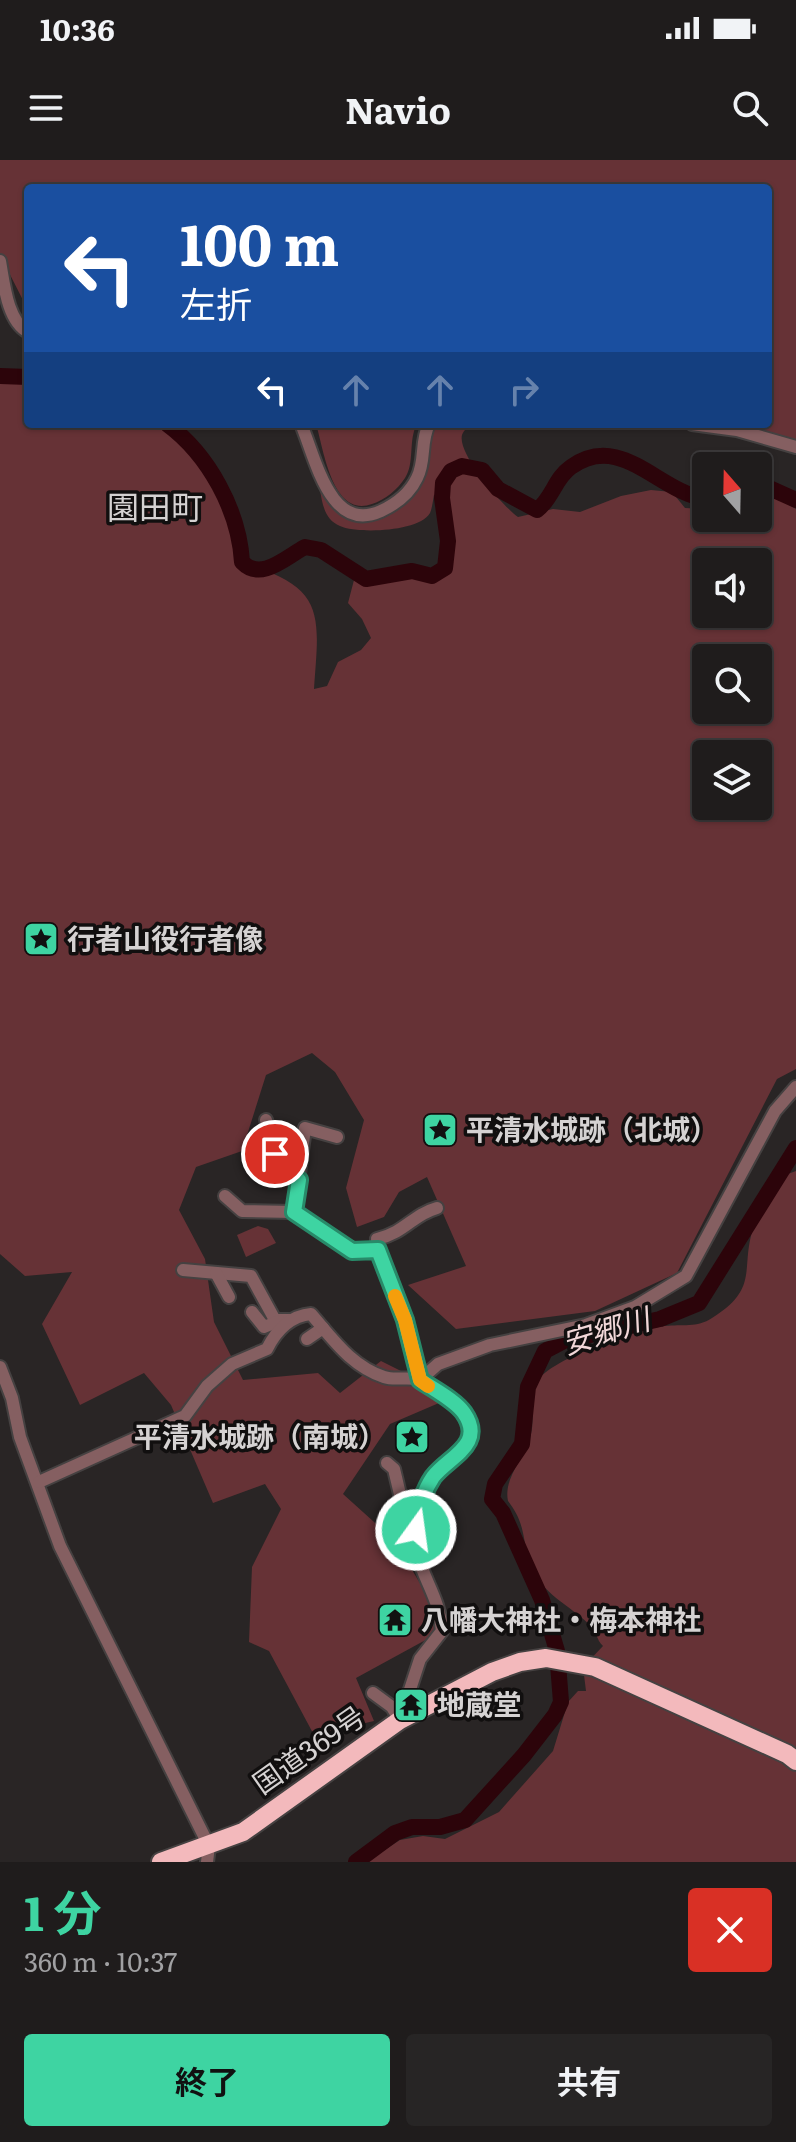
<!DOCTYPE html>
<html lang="ja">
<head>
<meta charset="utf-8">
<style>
  body { margin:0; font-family:Literata,"Noto Sans JP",serif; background:#272525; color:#f1f3f6; height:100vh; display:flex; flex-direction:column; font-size:30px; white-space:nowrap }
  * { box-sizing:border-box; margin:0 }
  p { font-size:26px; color:#a1a1a3 }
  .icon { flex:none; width:44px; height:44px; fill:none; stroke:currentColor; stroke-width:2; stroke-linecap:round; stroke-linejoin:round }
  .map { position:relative; height:1702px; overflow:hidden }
  .side { display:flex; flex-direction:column; background:#1f1c1c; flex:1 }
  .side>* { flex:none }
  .hud { position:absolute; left:24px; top:24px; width:748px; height:244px; border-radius:8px; box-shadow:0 2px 6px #0004,0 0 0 2px #3c3a3b; background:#1a4fa0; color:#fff; overflow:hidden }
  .needle { width:52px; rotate:340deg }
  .buttons { position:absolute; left:692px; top:292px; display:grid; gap:16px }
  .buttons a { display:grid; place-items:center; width:80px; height:80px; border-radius:8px; background:#1f1c1c; box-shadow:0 2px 6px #0004,0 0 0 2px #3c3a3b; font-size:40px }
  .pin { position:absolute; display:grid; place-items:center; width:68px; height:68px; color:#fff; margin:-34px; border:4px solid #fff; border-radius:50%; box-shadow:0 2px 8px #0007 }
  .me { position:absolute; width:88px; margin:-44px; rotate:14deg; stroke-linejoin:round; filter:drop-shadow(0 0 6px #0008) }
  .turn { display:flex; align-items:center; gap:28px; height:168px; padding:0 24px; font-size:36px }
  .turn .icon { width:104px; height:104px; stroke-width:2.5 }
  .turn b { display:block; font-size:56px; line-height:68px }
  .lanes { display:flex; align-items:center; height:76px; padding:0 24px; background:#0003; justify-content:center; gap:40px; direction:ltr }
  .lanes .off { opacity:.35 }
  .round { display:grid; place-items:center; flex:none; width:84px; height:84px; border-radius:8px; background:#272525 }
  .overview { display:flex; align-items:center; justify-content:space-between; height:136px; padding:0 24px }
  h1 { font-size:48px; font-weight:700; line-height:60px; color:#3ed4a2 }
  .primary-button { display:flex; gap:16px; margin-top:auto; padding:16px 24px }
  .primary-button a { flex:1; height:92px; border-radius:8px; background:#3ed4a2; color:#111; font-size:32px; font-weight:700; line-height:92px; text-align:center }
  .primary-button a+a { background:#272525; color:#f1f3f6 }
  .status { display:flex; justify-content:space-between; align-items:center; height:56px; padding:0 40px; background:#1f1c1c; direction:ltr }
  .status svg { height:22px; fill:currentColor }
  header { display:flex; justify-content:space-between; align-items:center; height:104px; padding:0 24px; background:#1f1c1c; font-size:36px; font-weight:700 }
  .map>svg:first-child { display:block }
</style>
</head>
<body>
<div class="status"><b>10:36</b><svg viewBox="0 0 49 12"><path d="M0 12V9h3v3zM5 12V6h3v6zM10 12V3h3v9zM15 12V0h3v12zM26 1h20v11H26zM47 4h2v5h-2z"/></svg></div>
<header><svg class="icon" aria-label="menu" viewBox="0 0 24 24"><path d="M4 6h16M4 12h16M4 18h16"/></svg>Navio<svg class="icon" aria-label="search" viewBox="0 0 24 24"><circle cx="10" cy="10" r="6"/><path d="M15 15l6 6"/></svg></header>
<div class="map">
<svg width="796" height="1702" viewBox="0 0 796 1702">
  <rect width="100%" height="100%" fill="#292525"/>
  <g fill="#663236" fill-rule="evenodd">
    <path d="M 0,0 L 796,0 L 796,288 L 695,264 L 768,264 L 768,28 L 28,28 L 28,150 L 0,95 Z"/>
    <path d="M 0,220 L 28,222 L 28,264 L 158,264 L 179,278 L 207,317 L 223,345 L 245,404 C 327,427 319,457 314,529 L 327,526 L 338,502 L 361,490 L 371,478 L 362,459 L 348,443 L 354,420 C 384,424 432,424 448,392 L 446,331 L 434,335 C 433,340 432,349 430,353 C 419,372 357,374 340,366 C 325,360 322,344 320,329 C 331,339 332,354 349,359 C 359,363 369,359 379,356 C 408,348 423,329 429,300 C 432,287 429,277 435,264 L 470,264 C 467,268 464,270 462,275 C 457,294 503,346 518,357 L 553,349 L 580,352 L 621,336 L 651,330 L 672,332 L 685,348 L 706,349 L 706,358 L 758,358 L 758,335 L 772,335 L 796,349 L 796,909 L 777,919 L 677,1113 L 595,1151 L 456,1169 L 408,1125 L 466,1106 L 427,1017 L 399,1032 L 384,1057 L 357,1067 L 346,1028 L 364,960 L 335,912 L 312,893 L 266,915 L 242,991 L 196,1007 L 179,1050 L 205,1099 L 214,1162 L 243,1220 L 318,1213 L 340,1233 L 381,1201 L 453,1237 L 390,1264 L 343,1334 L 394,1380 L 441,1458 L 442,1471 L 356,1518 L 374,1561 L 314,1575 L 269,1491 L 249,1482 L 252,1407 L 281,1349 L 265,1324 L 213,1343 L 171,1245 L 144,1213 L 80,1245 L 42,1164 L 72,1112 L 25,1116 L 0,1094 ZM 706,402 L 758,402 L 758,454 L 706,454 ZM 706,498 L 758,498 L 758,550 L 706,550 ZM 706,594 L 758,594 L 758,646 L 706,646 Z"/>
    <path d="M 316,264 L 417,264 C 408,280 415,303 405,318 C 398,329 385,340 372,344 C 332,358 324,290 316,264 Z"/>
    <path d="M 796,1011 L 796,1702 L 366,1702 L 400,1680 L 423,1676 L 445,1679 L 499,1652 L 553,1591 L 568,1542 L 578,1531 L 586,1531 L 583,1507 L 603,1486 C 596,1480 597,1471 591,1466 C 570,1445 541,1434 530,1404 C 522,1379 526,1364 508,1341 C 503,1317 526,1297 531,1274 C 535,1258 529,1240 535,1225 C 544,1200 639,1169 665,1166 C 682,1164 697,1168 712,1158 C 760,1128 740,1109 753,1069 C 758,1051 773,1033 782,1016 Z"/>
    <path d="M 258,1066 L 268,1069 L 276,1083 L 246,1097 L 237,1075 Z"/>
  </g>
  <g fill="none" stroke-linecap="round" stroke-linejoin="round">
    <g stroke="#2c040a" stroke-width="16">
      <path d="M 0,216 L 28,217"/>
      <path d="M 167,264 C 209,295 239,351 242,402 C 261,422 286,397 305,387 L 321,390 L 366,419 L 412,411 L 432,416 L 445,408 L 448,381 L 442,338 L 443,323 L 451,311 L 462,306 L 482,310 L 498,329 L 537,350 C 552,339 555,318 571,307 C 621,271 658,332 706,339"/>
      <path d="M 758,327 L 765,326 L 796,340"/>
      <path d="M 356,1702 L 395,1673 L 412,1667 L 440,1667 L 465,1660 L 524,1595 L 555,1555 L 561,1542 L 557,1491 L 542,1440 L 503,1353 L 492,1339 L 495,1324 L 522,1284 L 528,1227 L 545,1191 L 564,1181 L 660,1159 L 699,1143 L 796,988"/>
    </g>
    <g stroke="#454141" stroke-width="16">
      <g id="minor">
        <path d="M 0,101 C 4,123 7,161 28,172"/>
        <path d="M 301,264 C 316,299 330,374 381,351 C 396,344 410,333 417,318 C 426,301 420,282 429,264"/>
        <path d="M 692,264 L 737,270 L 796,287"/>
        <path d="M 266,960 L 280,1003 L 299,1020"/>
        <path d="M 337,977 L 305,968 L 294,1052 L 352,1091 L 378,1090 L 405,1160 L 420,1220"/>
        <path d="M 225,1036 L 242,1051 L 294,1052"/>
        <path d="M 378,1090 L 377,1079 C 406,1072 412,1055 437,1048"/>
        <path d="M 183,1110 L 251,1116 L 275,1160 L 291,1160"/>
        <path d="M 216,1113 L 229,1137"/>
        <path d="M 252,1152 L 264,1167 L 279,1161"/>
        <path d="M 307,1179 L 323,1168"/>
        <path d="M 0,1207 L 12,1238 L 20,1277 L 60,1386 L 209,1686 L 207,1702"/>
        <path d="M 420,1220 L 438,1204 L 490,1185 L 586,1165 L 635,1147 L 686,1116 L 775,951 L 796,927"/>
        <path d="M 387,1303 L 394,1309 L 412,1385"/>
        <path d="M 39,1322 L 185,1256 L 207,1226 L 232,1204 L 267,1189 C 276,1171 290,1156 311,1154 C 333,1179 351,1206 384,1217 C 395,1221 409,1216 420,1220 C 431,1224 457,1243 464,1253 C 486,1283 450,1297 434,1316 C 428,1323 421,1339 418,1348 C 405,1406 439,1424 442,1471 L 420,1499 L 400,1560"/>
        <path d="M 373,1533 L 392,1547 L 400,1560"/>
      </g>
    </g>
    <g stroke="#454141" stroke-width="22">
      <path id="highway" d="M 161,1702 L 243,1672 L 400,1560 L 492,1512 L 520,1502 L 546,1498 L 595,1507 L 787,1594 L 796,1601"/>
    </g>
    <use href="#minor" stroke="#855f61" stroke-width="12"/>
    <use href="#highway" stroke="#f3b9bc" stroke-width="18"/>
  </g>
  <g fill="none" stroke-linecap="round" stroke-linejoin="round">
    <g stroke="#288a69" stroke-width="20">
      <path id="route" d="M 275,994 L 280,1003 L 299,1020 L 294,1052 L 352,1091 L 378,1090 L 405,1160 L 420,1220 C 433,1229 455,1240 464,1253 C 486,1285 448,1297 433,1317 C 422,1333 418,1351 416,1370"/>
    </g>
    <use href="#route" stroke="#3ed4a2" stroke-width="14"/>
    <path stroke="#f59e0b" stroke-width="14" d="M 395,1136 L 405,1160 L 420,1220 L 428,1226"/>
  </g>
  <defs>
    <g id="sight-square" transform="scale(1.8)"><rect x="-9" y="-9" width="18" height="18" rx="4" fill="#3ed4a2" stroke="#110f0f"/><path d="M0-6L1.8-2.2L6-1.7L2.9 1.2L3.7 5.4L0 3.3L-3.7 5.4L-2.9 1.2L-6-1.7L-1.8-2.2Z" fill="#111"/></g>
    <g id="temple-square" transform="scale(1.8)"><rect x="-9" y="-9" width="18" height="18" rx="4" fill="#3ed4a2" stroke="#110f0f"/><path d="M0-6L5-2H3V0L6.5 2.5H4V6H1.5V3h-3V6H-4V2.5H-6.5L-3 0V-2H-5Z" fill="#111"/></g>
  </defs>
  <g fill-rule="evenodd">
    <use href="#sight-square" x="41" y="779"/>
    <use href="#sight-square" x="440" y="970"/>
    <use href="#sight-square" x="412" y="1277"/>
    <use href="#temple-square" x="395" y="1460"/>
    <use href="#temple-square" x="411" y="1545"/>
  </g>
  <g text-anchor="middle" stroke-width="7" stroke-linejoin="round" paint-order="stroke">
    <g font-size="28" font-weight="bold" fill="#d5d2d2" stroke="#110f0f" text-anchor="start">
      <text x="67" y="789">行者山役行者像</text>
      <text x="466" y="980">平清水城跡（北城）</text>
      <text x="386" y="1287" text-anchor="end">平清水城跡（南城）</text>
      <text x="421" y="1470">八幡大神社・梅本神社</text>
      <text x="437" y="1555">地蔵堂</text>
    </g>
    <g font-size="28" fill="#d5d2d2" stroke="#110f0f">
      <text transform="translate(309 1590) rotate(-35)" y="10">国道369号</text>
    </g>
    <g font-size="30" font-style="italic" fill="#f1d7d8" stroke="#110f0f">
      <text transform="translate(606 1172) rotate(-17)" y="10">安郷川</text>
    </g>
    <g font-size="32" fill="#d5d2d2" stroke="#110f0f">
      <text x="155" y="359">園田町</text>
    </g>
  </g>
</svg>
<div class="buttons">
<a><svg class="needle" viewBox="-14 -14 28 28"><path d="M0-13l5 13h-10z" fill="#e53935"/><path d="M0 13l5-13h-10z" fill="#a1a1a3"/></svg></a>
<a><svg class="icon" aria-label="sound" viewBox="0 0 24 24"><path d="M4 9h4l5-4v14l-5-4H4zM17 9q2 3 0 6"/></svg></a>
<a><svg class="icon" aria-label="search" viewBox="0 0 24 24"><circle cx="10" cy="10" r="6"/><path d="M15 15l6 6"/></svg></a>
<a><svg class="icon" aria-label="layers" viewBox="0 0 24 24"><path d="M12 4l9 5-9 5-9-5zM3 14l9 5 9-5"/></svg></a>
</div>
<div class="pin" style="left:275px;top:994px;background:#d93025"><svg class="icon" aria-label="arrive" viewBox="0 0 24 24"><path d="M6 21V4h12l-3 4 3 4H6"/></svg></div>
<svg class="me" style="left:416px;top:1370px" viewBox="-20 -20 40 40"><circle r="17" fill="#3ed4a2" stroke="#fff" stroke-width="3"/><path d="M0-11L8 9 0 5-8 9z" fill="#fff"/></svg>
<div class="hud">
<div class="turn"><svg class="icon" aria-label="left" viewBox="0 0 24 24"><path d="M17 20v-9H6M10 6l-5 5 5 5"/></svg><div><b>100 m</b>左折</div></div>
<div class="lanes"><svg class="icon" aria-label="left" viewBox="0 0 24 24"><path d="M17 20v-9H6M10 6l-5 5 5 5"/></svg><svg class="icon off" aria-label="ahead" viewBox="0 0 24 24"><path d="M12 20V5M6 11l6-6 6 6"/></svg><svg class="icon off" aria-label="ahead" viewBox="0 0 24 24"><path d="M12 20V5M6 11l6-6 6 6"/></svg><svg class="icon off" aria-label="right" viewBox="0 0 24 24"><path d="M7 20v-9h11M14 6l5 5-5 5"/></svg></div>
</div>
</div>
<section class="side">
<div class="overview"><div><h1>1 分</h1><p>360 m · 10:37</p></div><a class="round" style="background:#d93025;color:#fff"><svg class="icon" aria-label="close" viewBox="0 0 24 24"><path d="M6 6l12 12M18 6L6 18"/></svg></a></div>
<div class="primary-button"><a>終了</a><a>共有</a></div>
</section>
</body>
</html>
